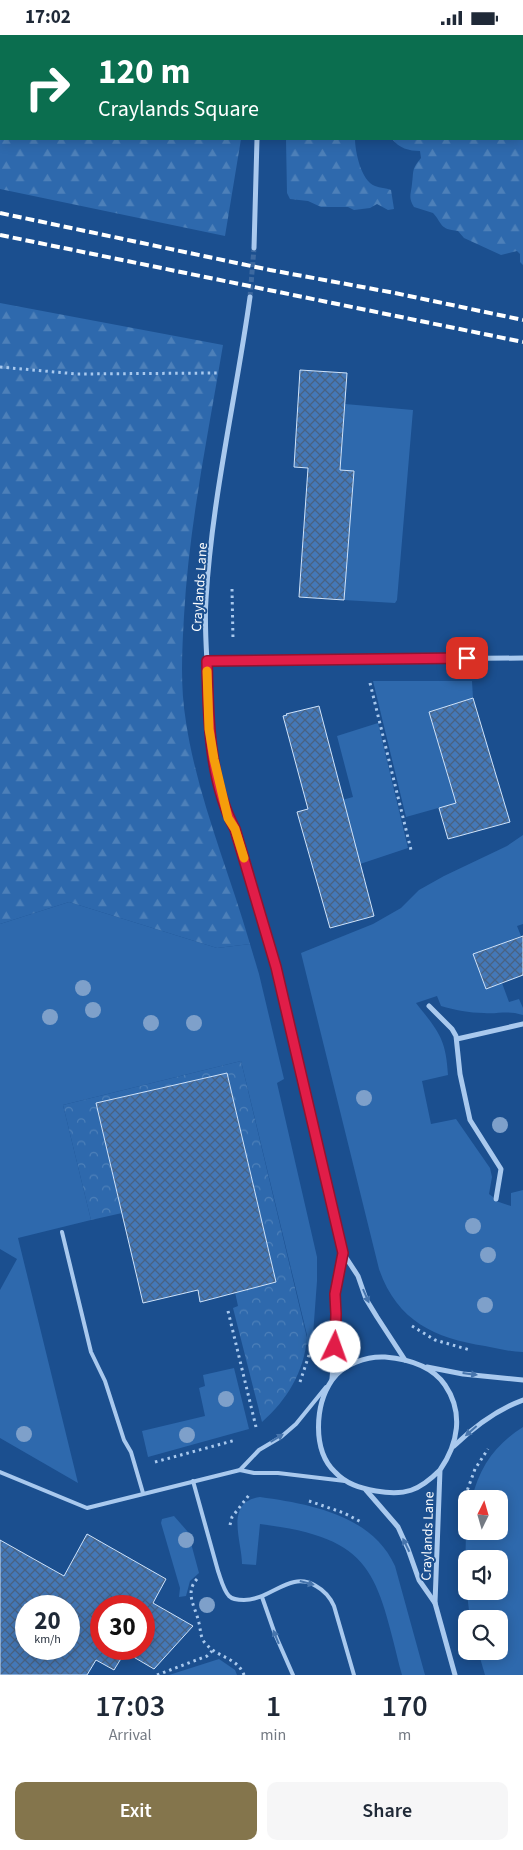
<!DOCTYPE html>
<html lang="en">
<head>
<meta charset="utf-8">
<style>
  body { margin:0; font-family:"Source Sans 3",sans-serif; background:#f6f6f7; color:#1f2937; height:100vh; display:flex; flex-direction:column; font-size:19px; white-space:nowrap }
  * { box-sizing:border-box; margin:0 }
  p { font-size:16px; color:#747a83 }
  .icon { flex:none; width:28px; height:28px; fill:none; stroke:currentColor; stroke-width:2; stroke-linecap:round; stroke-linejoin:round }
  .map { position:relative; height:1640px; overflow:hidden }
  .sheet { display:flex; flex-direction:column; background:#fff; flex:1 }
  .sheet>* { flex:none }
  .guide { position:absolute; left:0px; top:0px; width:524px; height:105px; box-shadow:0 2px 12px #0003; background:#0b6e4f; color:#fff; overflow:hidden }
  .needle { width:32px; rotate:5deg }
  .fabs { position:absolute; left:458px; top:1455px; display:grid; gap:10px }
  .fabs a { display:grid; place-items:center; width:50px; height:50px; border-radius:10px; background:#fff; box-shadow:0 2px 12px #0003; font-size:25px }
  .speed { position:absolute; left:15px; top:1560px; display:flex; gap:10px; font-size:25px; font-weight:700; text-align:center }
  .speed>* { display:grid; place-content:center; width:65px; height:65px; border-radius:50%; background:#fff; box-shadow:0 2px 12px #0003; line-height:1 }
  .speed small { font-size:12px; font-weight:400 }
  .speed .limit { border:8px solid #d22; background:#fff; color:#111 }
  .pin { position:absolute; display:grid; place-items:center; width:42px; height:42px; color:#fff; margin:-21px; border-radius:10px; box-shadow:0 2px 8px #0006 }
  .me { position:absolute; width:55px; margin:-28px; rotate:3deg; stroke-linejoin:round; filter:drop-shadow(0 0 4px #0008) }
  .turn { display:flex; align-items:center; gap:18px; height:105px; padding:0 15px; font-size:22px }
  .turn .icon { width:65px; height:65px; stroke-width:2.5 }
  .turn b { display:block; font-size:35px; line-height:42px }
  .eta { display:flex; justify-content:space-evenly; align-items:center; height:85px; text-align:center }
  .eta b { font-size:30px; font-weight:600; line-height:35px }
  .primary-button { display:flex; gap:10px; margin-top:auto; padding:10px 15px }
  .primary-button a { flex:1; height:58px; border-radius:10px; background:#84754c; color:#fff; font-size:20px; font-weight:600; line-height:58px; text-align:center }
  .primary-button a+a { background:#f6f6f7; color:#1f2937 }
  .status { display:flex; justify-content:space-between; align-items:center; height:35px; padding:0 25px; background:#fff; direction:ltr }
  .status svg { height:14px; fill:currentColor }
  .map>svg:first-child { display:block }
</style>
</head>
<body>
<div class="status"><b>17:02</b><svg viewBox="0 0 49 12"><path d="M0 12V9h3v3zM5 12V6h3v6zM10 12V3h3v9zM15 12V0h3v12zM26 1h20v11H26zM47 4h2v5h-2z"/></svg></div>
<div class="map">
<svg width="523" height="1640" viewBox="0 0 523 1640">
  <defs>
    <pattern id="forest-firs" width="22" height="20" patternUnits="userSpaceOnUse" patternTransform="scale(1.25)"><rect width="22" height="20" fill="#2e69ad"/><path d="M5 1l3.5 6h-7zM16 11l3.5 6h-7z" fill="#4d80b9"/></pattern>
    <pattern id="park-crowns" width="20" height="18" patternUnits="userSpaceOnUse" patternTransform="scale(1.25)"><rect width="20" height="18" fill="#2e69ad"/><path d="M2 6a3 3 0 1 1 6 0M12 15a3 3 0 1 1 6 0" fill="none" stroke="#4d80b9"/></pattern>
    <pattern id="building-cross-hatch" width="8" height="8" patternUnits="userSpaceOnUse" patternTransform="scale(1.25)"><rect width="8" height="8" fill="#4478b7"/><path d="M0 0l8 8M0 8l8-8" fill="none" stroke="#486282"/></pattern>
  </defs>
  <rect width="100%" height="100%" fill="#1b4f8f"/>
  <g fill="#2e69ad" fill-rule="evenodd">
    <path d="M 345,369 L 413,375 L 397,565 L 395,568 L 344,565 L 354,436 L 340,435 Z"/>
    <path d="M 373,646 L 472,646 L 473,663 L 429,677 L 456,768 L 406,782 Z"/>
    <path d="M 378,688 L 408,813 L 360,829 L 342,765 L 353,762 L 337,701 Z"/>
    <path d="M 523,800 L 523,889 L 517,891 L 521,901 L 473,919 L 486,954 L 502,948 L 509,967 L 519,964 L 523,973 L 523,980 C 507,975 500,979 484,978 C 469,978 455,975 441,971 L 437,961 L 416,968 C 438,996 446,1003 448,1040 L 422,1046 L 431,1089 L 456,1084 L 490,1133 L 492,1142 L 489,1159 L 493,1162 L 493,1165 L 511,1171 L 511,1158 L 523,1155 L 523,1317 C 510,1317 497,1313 485,1311 C 434,1303 397,1286 379,1234 L 301,918 L 373,889 L 401,873 L 419,855 L 444,841 L 507,811 Z"/>
    <path d="M 69,867 L 217,913 L 250,909 L 259,939 L 284,1044 L 277,1048 L 317,1222 L 317,1246 L 313,1300 L 311,1309 L 306,1310 L 307,1300 L 241,1026 L 63,1070 L 91,1185 L 18,1203 L 78,1448 L 0,1403 L 0,1255 L 17,1224 L 0,1214 L 0,889 Z"/>
    <path d="M 234,1333 L 249,1394 L 148,1422 L 142,1396 L 205,1381 L 199,1353 L 205,1351 L 203,1340 Z"/>
    <path d="M 523,1392 L 523,1640 L 485,1640 L 478,1616 L 499,1616 L 499,1584 L 470,1584 L 465,1542 L 466,1496 L 499,1496 L 499,1464 L 472,1464 C 479,1432 496,1409 523,1392 ZM 466,1524 L 499,1524 L 499,1556 L 466,1556 Z"/>
    <path d="M 260,1462 C 310,1469 372,1480 395,1531 L 425,1640 L 402,1640 C 376,1538 375,1503 260,1489 L 256,1530 L 242,1529 C 242,1506 224,1467 260,1462 Z"/>
    <path d="M 174,1481 L 188,1497 L 199,1538 L 190,1546 L 186,1561 L 179,1562 L 180,1553 L 161,1488 L 162,1484 Z"/>
    <path d="M 219,1624 L 235,1635 L 237,1640 L 169,1640 Z"/>
  </g>
  <g fill="url(#forest-firs)">
    <path d="M 371,0 L 523,0 L 523,230 L 520,227 L 520,219 L 517,216 L 501,220 L 464,203 L 458,196 C 439,194 443,189 433,178 L 414,172 C 408,163 411,159 412,149 C 414,136 411,135 421,123 L 420,116 C 409,116 399,113 392,104 L 522,104 L 522,1 Z"/>
    <path d="M 0,18 L 1,104 L 241,104 L 225,201 L 0,154 Z"/>
    <path d="M 286,104 L 355,104 C 355,116 361,146 375,151 C 380,153 386,153 391,155 L 394,174 L 388,175 L 377,169 L 370,173 L 354,175 L 348,172 L 321,172 L 308,166 L 290,164 L 287,158 Z"/>
    <path d="M 0,268 L 223,310 C 208,400 189,490 184,581 C 182,616 180,652 186,687 C 197,761 229,836 250,909 L 217,913 L 69,867 L 0,889 Z"/>
  </g>
  <path fill="url(#park-crowns)" d="M 241,1026 L 307,1303 C 304,1337 287,1365 262,1387 L 233,1273 L 238,1271 L 235,1257 L 276,1247 L 227,1038 L 96,1068 L 122,1178 L 91,1185 L 63,1070 Z"/>
  <g fill="url(#building-cross-hatch)" stroke="#cfe3fa" fill-rule="evenodd">
    <path d="M 300,335 L 347,338 L 340,435 L 354,436 L 344,565 L 299,562 L 308,433 L 294,432 Z"/>
    <path d="M 473,663 L 510,787 L 448,804 L 439,773 L 456,768 L 429,677 Z"/>
    <path d="M 319,671 L 374,881 L 330,893 L 297,777 L 308,774 L 283,681 L 287,680 L 286,679 Z"/>
    <path d="M 523,901 L 523,940 L 486,954 L 473,919 Z"/>
    <path d="M 227,1038 L 276,1247 L 200,1267 L 198,1255 L 143,1268 L 96,1068 Z"/>
    <path d="M 87,1499 L 166,1544 L 153,1568 L 193,1591 L 154,1634 L 125,1617 L 114,1635 L 96,1625 L 87,1640 L 0,1640 L 0,1505 L 64,1541 ZM 26,1571 L 69,1571 L 69,1614 L 26,1614 ZM 101,1571 L 144,1571 L 144,1614 L 101,1614 Z"/>
  </g>
  <g fill="none" stroke-linecap="round" stroke-linejoin="round">
    <path stroke="#3d69a0" stroke-width="5" stroke-dasharray="5 2.5" stroke-linecap="butt" d="M 250,262 L 254,213"/>
    <g stroke="#a9c9ee" stroke-width="3" stroke-dasharray="2.5 4" stroke-linecap="butt">
      <path d="M 221,1 L 221,0"/>
      <path d="M 0,332 L 77,339 L 217,338"/>
      <path d="M 232,554 L 233,605"/>
      <path d="M 370,648 L 411,815"/>
      <path d="M 228,1276 L 256,1392"/>
      <path d="M 412,1291 L 435,1305 L 470,1315"/>
      <path d="M 300,1347 L 309,1320"/>
      <path d="M 155,1427 L 236,1405"/>
      <path d="M 309,1466 L 344,1478 L 363,1488"/>
      <path d="M 463,1467 L 475,1434 L 488,1414"/>
      <path d="M 230,1490 L 232,1482 L 249,1460"/>
      <path d="M 197,1544 C 184,1558 196,1573 199,1588 C 201,1596 200,1603 206,1609 C 218,1623 237,1622 244,1640"/>
      <path d="M 157,1640 L 207,1621 L 212,1616"/>
    </g>
    <g stroke="#a9c9ee" stroke-width="4">
      <path d="M 34,0 L 38,1"/>
      <path d="M 45,1 L 45,0"/>
      <path d="M 62,1197 L 91,1317 L 105,1346 L 124,1405 L 131,1417 L 143,1458"/>
      <path d="M 240,1435 L 259,1415 L 281,1402 L 296,1389 L 326,1352"/>
      <path d="M 0,1437 L 87,1473 L 240,1435 L 254,1438 L 278,1438 L 345,1446"/>
      <path d="M 193,1446 L 218,1536 C 221,1544 223,1554 229,1561 C 233,1565 239,1565 244,1565 C 271,1565 290,1535 316,1551 C 325,1556 330,1562 334,1571 L 354,1640"/>
      <path d="M 262,1562 L 275,1599 L 293,1640"/>
    </g>
    <g stroke="#a9c9ee" stroke-width="5">
      <path d="M 249,0 L 249,1"/>
      <path d="M 265,1 L 265,0"/>
      <path d="M 254,213 L 257,104"/>
      <path d="M 250,262 C 236,362 212,463 206,564 C 204,592 207,620 208,647 C 209,695 212,752 235,795 L 270,909 L 285,966 L 343,1218 L 358,1241 L 366,1264 L 377,1282 L 405,1325"/>
      <path d="M 207,626 L 523,623"/>
      <path d="M 429,971 L 452,994 L 456,1001 L 460,1039 L 470,1085 L 501,1134 L 496,1164"/>
      <path d="M 457,1004 L 523,989"/>
      <path d="M 427,1332 L 463,1339 L 523,1345"/>
      <path d="M 332,1344 L 336,1290 L 335,1259 L 343,1218"/>
      <path d="M 454,1411 C 475,1391 496,1375 523,1365"/>
      <path d="M 440,1435 C 419,1456 405,1461 376,1456 C 360,1453 346,1449 335,1437 C 312,1415 315,1370 332,1345 C 343,1329 367,1321 385,1322 C 408,1324 432,1331 445,1350 C 464,1378 458,1409 440,1435 L 435,1568 L 455,1640"/>
      <path d="M 366,1455 L 398,1492 L 408,1514 L 419,1545 L 435,1568"/>
    </g>
    <g stroke="#fff" stroke-width="4" stroke-dasharray="9 4" stroke-linecap="butt">
      <path d="M 0,178 L 270,235 L 395,258 L 523,285"/>
      <path d="M 0,200 L 523,307"/>
    </g>
  </g>
  <g fill="#7ea0ca">
    <circle cx="83" cy="953" r="8"/>
    <circle cx="93" cy="975" r="8"/>
    <circle cx="50" cy="982" r="8"/>
    <circle cx="151" cy="988" r="8"/>
    <circle cx="194" cy="988" r="8"/>
    <circle cx="364" cy="1063" r="8"/>
    <circle cx="500" cy="1090" r="8"/>
    <circle cx="473" cy="1191" r="8"/>
    <circle cx="488" cy="1220" r="8"/>
    <circle cx="485" cy="1270" r="8"/>
    <circle cx="226" cy="1364" r="8"/>
    <circle cx="24" cy="1399" r="8"/>
    <circle cx="187" cy="1400" r="8"/>
    <circle cx="186" cy="1505" r="8"/>
    <circle cx="207" cy="1570" r="8"/>
  </g>
  <defs><path id="oneway-solid" d="M-6-.8H1V-3.2L6.5 0L1 3.2V.8H-6Z" transform="scale(1.25)"/></defs>
  <g fill="#4674ac">
    <use href="#oneway-solid" transform="translate(366 1261) rotate(66)"/>
    <use href="#oneway-solid" transform="translate(470 1339) rotate(7)"/>
    <use href="#oneway-solid" transform="translate(471 1396) rotate(139)"/>
    <use href="#oneway-solid" transform="translate(277 1403) rotate(-32)"/>
    <use href="#oneway-solid" transform="translate(406 1510) rotate(-116)"/>
    <use href="#oneway-solid" transform="translate(307 1548) rotate(15)"/>
    <use href="#oneway-solid" transform="translate(276 1602) rotate(-112)"/>
  </g>
  <g fill="none" stroke-linecap="round" stroke-linejoin="round">
    <g stroke="#92132f" stroke-width="12">
      <path id="route" d="M 335,1312 L 336,1279 L 335,1259 L 343,1218 L 276,932 L 235,794 C 209,746 208,680 207,626 L 467,623"/>
    </g>
    <use href="#route" stroke="#e11d48" stroke-width="9"/>
    <path stroke="#f59e0b" stroke-width="9" d="M 207,636 L 209,694 L 214,724 L 228,783 L 235,794 L 244,823"/>
  </g>
  <g text-anchor="middle" stroke-width="4" stroke-linejoin="round" paint-order="stroke">
    <g font-size="14" fill="#fff" stroke="#1b4f8f">
      <text transform="translate(199 552) rotate(-86)" y="5">Craylands Lane</text>
      <text transform="translate(427 1501) rotate(-88)" y="5">Craylands Lane</text>
    </g>
  </g>
</svg>
<div class="fabs">
<a><svg class="needle" viewBox="-14 -14 28 28"><path d="M0-13l5 13h-10z" fill="#e53935"/><path d="M0 13l5-13h-10z" fill="#747a83"/></svg></a>
<a><svg class="icon" aria-label="sound" viewBox="0 0 24 24"><path d="M4 9h4l5-4v14l-5-4H4zM17 9q2 3 0 6"/></svg></a>
<a><svg class="icon" aria-label="search" viewBox="0 0 24 24"><circle cx="10" cy="10" r="6"/><path d="M15 15l6 6"/></svg></a>
</div>
<div class="speed"><div>20<small>km/h</small></div><div class="limit">30</div></div>
<div class="pin" style="left:467px;top:623px;background:#d93025"><svg class="icon" aria-label="arrive" viewBox="0 0 24 24"><path d="M6 21V4h12l-3 4 3 4H6"/></svg></div>
<svg class="me" style="left:335px;top:1312px" viewBox="-20 -20 40 40"><circle r="19" fill="#fff"/><path d="M0-13L10 11 0 6-10 11z" fill="#e11d48"/></svg>
<div class="guide">
<div class="turn"><svg class="icon" aria-label="right" viewBox="0 0 24 24"><path d="M7 20v-9h11M14 6l5 5-5 5"/></svg><div><b>120 m</b>Craylands Square</div></div>
</div>
</div>
<section class="sheet">
<div class="eta">
<div><b>17:03</b><p>Arrival</p></div>
<div><b>1</b><p>min</p></div>
<div><b>170</b><p>m</p></div>
</div>
<div class="primary-button"><a>Exit</a><a>Share</a></div>
</section>
</body>
</html>
